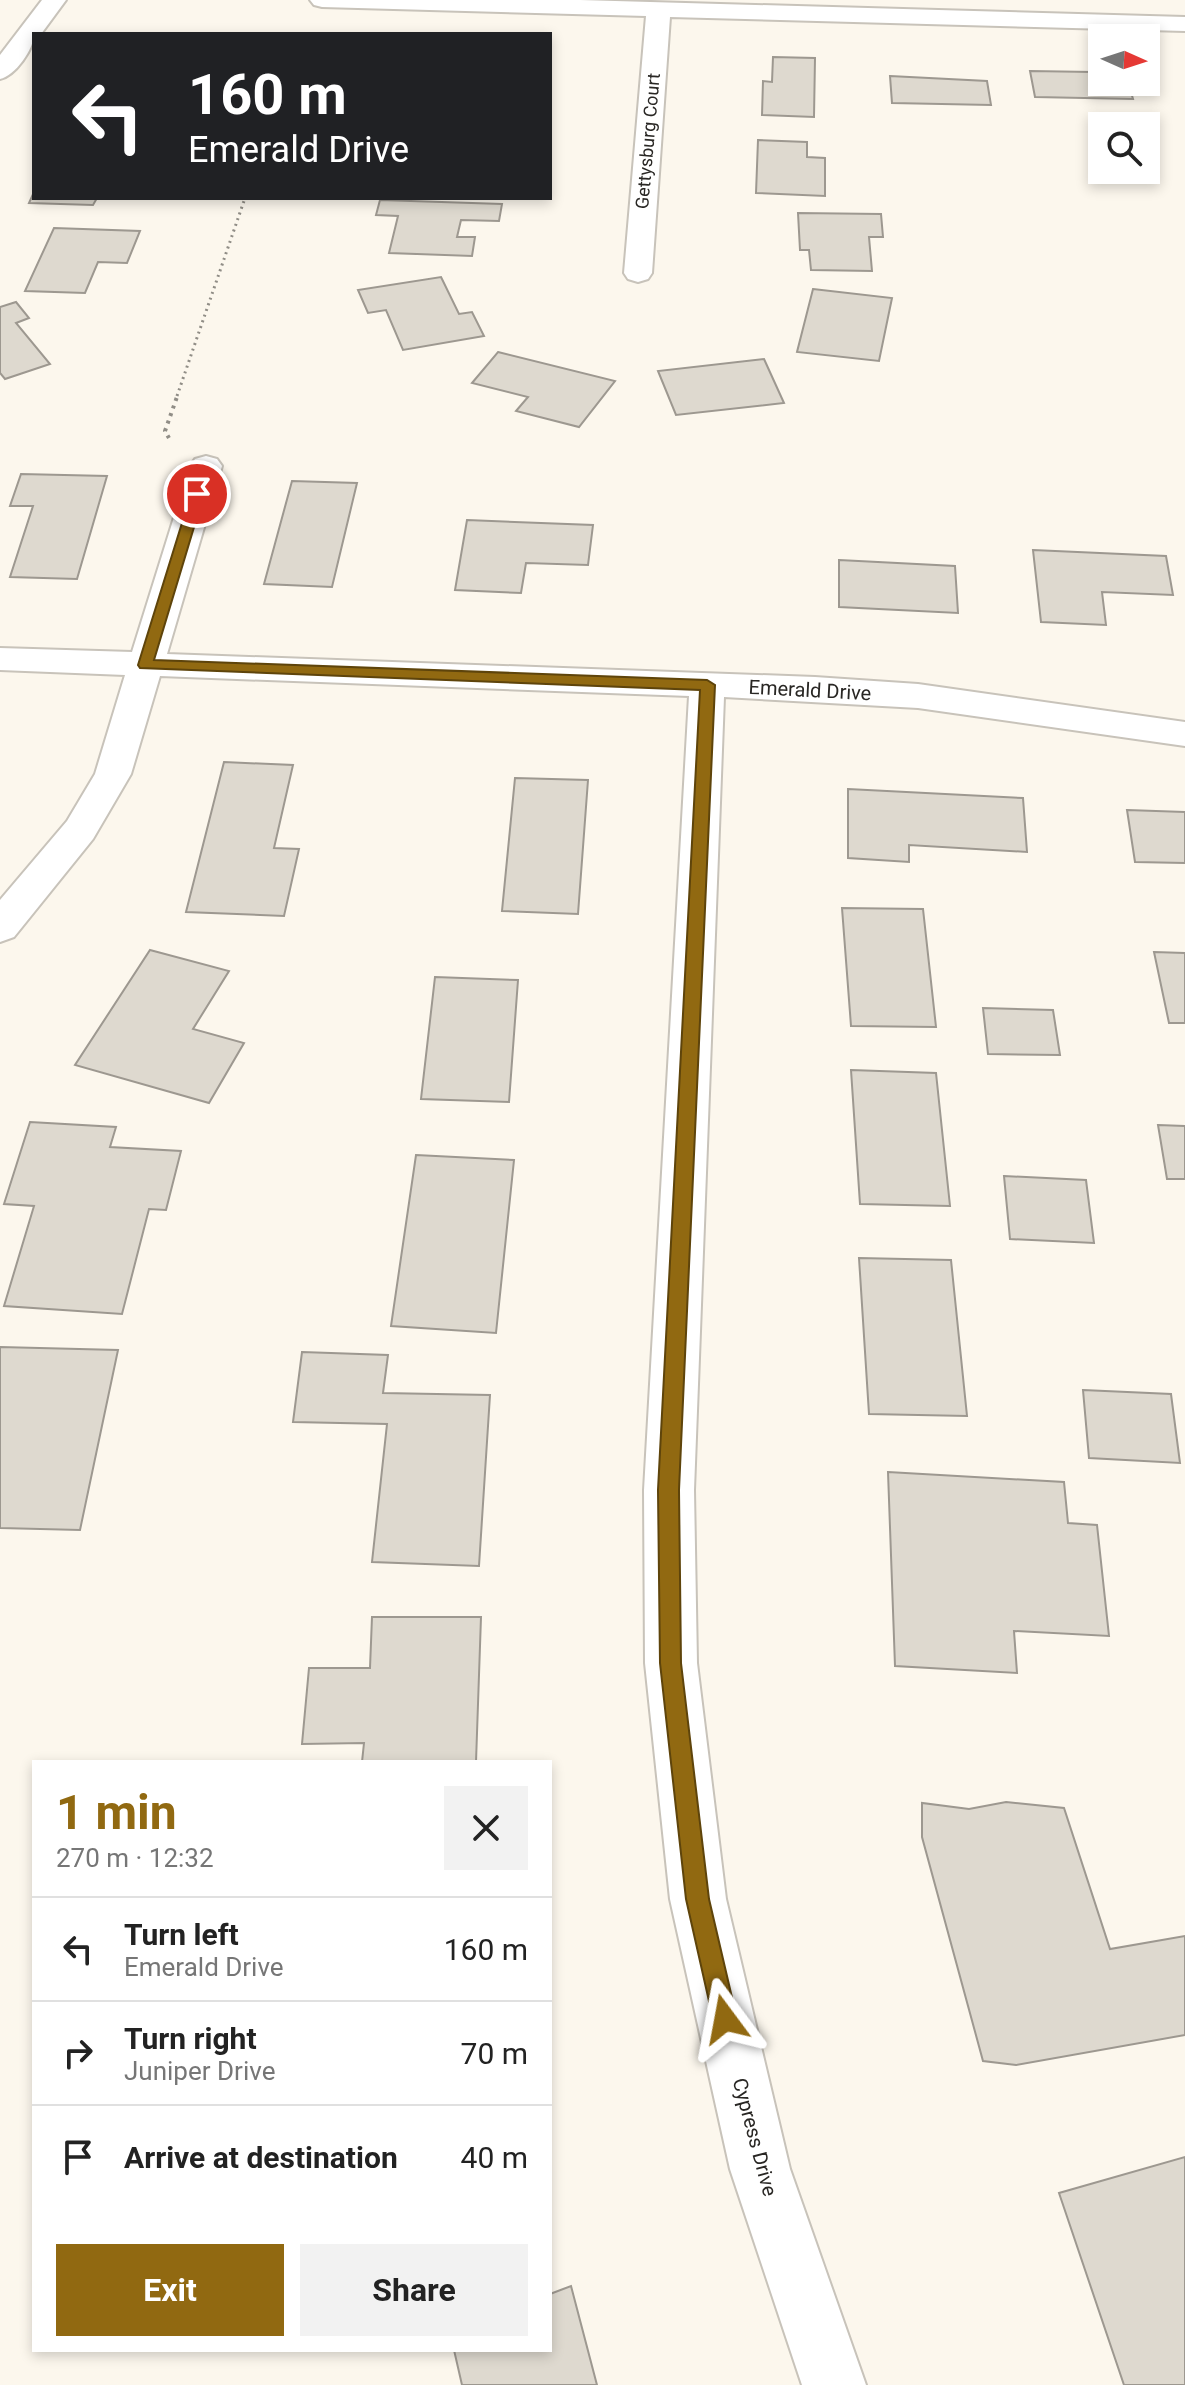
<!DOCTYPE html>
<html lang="en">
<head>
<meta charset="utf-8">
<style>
  body { margin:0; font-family:Roboto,sans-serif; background:#f2f2f2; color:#222; height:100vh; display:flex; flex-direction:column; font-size:30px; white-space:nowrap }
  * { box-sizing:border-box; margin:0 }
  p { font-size:26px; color:#767676 }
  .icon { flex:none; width:44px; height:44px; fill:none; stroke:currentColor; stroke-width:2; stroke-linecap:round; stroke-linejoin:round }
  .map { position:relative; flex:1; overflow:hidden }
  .drawer { position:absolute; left:32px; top:1760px; width:520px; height:592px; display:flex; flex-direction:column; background:#fff; border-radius:0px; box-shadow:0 4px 12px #0003 }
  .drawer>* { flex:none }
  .guide { position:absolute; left:32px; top:32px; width:520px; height:168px; border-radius:0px; box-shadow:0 4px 12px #0003; background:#202124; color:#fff; overflow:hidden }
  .needle { width:52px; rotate:93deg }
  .buttons { position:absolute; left:1088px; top:24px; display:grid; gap:16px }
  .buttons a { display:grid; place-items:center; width:72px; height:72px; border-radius:0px; background:#fff; box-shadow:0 4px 12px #0003; font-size:40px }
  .pin { position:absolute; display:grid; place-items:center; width:68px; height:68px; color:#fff; margin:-34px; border:4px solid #fff; border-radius:50%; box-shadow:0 2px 8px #0007 }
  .me { position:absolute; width:88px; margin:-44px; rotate:347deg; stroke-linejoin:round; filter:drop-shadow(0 0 6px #0008) }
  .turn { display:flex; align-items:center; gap:28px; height:168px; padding:0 24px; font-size:36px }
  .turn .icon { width:104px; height:104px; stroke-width:2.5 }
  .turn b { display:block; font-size:56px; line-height:68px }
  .round { display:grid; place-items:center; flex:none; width:84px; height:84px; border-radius:0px; background:#f2f2f2 }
  .headline { display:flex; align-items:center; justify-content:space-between; height:136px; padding:0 24px }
  h1 { font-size:48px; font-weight:700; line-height:60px; color:#916911 }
  .button { display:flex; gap:16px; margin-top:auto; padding:16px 24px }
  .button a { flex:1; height:92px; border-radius:0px; background:#916911; color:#fff; font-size:32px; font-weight:700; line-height:92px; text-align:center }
  .button a+a { background:#f2f2f2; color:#222 }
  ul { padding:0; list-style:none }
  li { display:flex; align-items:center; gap:24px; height:104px; padding:0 24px; border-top:2px solid #e0e0e0 }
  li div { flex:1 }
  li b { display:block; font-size:30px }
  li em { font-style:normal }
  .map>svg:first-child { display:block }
</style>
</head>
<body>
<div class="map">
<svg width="1185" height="2385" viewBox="0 0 1185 2385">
  <rect width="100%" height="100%" fill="#fcf7ed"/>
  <g fill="#ded9cf" stroke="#9d9890" stroke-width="2">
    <path d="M 773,57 L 815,58 L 814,117 L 762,115 L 763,81 L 772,82 Z"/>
    <path d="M 1030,71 L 1093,72 L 1102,75 L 1102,82 L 1128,82 L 1133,99 L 1035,97 Z"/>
    <path d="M 890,76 L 987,81 L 991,105 L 892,103 Z"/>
    <path d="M 758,140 L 807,142 L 807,157 L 825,158 L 825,196 L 756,193 Z"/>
    <path d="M 34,192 L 34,198 L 97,198 L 93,205 L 29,203 Z"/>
    <path d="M 380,200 L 502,204 L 499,221 L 461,220 L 457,237 L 475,237 L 472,256 L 389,253 L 398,216 L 376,215 Z"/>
    <path d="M 798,213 L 881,214 L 883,237 L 869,237 L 872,271 L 811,270 L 809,250 L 800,250 Z"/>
    <path d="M 54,228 L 140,231 L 127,263 L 98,262 L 85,293 L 25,291 Z"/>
    <path d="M 441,277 L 459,314 L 472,312 L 484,336 L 403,350 L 386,310 L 368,313 L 358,290 Z"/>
    <path d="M 813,289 L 892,298 L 879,361 L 797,352 Z"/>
    <path d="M 16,302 L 29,318 L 16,323 L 50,364 L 5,379 L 0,373 L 0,307 Z"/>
    <path d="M 498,352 L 615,381 L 579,427 L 516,411 L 528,397 L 472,383 Z"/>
    <path d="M 764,359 L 784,403 L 676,415 L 658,371 Z"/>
    <path d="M 21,474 L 107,476 L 77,579 L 10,577 L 33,506 L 10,506 Z"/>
    <path d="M 292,481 L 357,483 L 332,587 L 264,584 Z"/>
    <path d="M 467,520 L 593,525 L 588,565 L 526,563 L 521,593 L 455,590 Z"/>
    <path d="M 1033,550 L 1166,556 L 1173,595 L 1102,592 L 1106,625 L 1041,622 Z"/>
    <path d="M 839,560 L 955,566 L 958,613 L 839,607 Z"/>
    <path d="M 224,762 L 293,765 L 274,848 L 299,849 L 284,916 L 186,912 Z"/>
    <path d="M 515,778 L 588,780 L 578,914 L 502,911 Z"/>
    <path d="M 848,789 L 1023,798 L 1027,852 L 909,845 L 909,862 L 848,858 Z"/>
    <path d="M 1127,810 L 1185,812 L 1185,863 L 1135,862 Z"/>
    <path d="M 842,908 L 923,909 L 936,1027 L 851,1026 Z"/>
    <path d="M 150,950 L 229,971 L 193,1029 L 244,1043 L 209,1103 L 75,1065 Z"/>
    <path d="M 1154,952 L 1185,953 L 1185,1023 L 1169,1023 Z"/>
    <path d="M 435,977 L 518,980 L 509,1102 L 421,1099 Z"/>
    <path d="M 983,1008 L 1053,1010 L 1060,1055 L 988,1054 Z"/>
    <path d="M 851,1070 L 936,1073 L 950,1206 L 860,1204 Z"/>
    <path d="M 30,1122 L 116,1127 L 110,1147 L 181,1151 L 166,1210 L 149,1209 L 122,1314 L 4,1306 L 34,1206 L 4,1204 Z"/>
    <path d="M 1158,1125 L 1185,1126 L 1185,1179 L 1167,1179 Z"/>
    <path d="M 416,1155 L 514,1160 L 496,1333 L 391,1326 Z"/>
    <path d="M 1004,1176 L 1086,1180 L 1094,1243 L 1010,1239 Z"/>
    <path d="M 859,1258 L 951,1260 L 967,1416 L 869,1414 Z"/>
    <path d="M 0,1347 L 118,1350 L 80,1530 L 0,1528 Z"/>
    <path d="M 302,1352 L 388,1355 L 383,1393 L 490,1395 L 479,1566 L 372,1562 L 387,1424 L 293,1422 Z"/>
    <path d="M 1083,1390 L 1171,1394 L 1180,1463 L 1089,1458 Z"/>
    <path d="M 888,1472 L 1064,1482 L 1068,1523 L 1097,1525 L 1109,1636 L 1014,1631 L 1017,1673 L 895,1666 Z"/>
    <path d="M 372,1617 L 481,1617 L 476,1762 L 362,1762 L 364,1743 L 302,1744 L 309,1668 L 370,1668 Z"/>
    <path d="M 1006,1802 L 1064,1808 L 1110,1949 L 1185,1936 L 1185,2035 L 1016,2065 L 983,2061 L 922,1837 L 922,1803 L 969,1809 Z"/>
    <path d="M 1185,2157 L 1185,2385 L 1124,2385 L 1059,2193 Z"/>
    <path d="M 571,2286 L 597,2385 L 462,2385 L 454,2350 L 550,2350 L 550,2294 Z"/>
  </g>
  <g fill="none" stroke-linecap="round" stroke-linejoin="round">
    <g stroke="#c8c3ba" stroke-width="4">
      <g id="minor">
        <path d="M 42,0 L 66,0 L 41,34 L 34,34 C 34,49 15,76 0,79 L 0,55 Z"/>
        <path d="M 310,0 L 580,0 L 1185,17 L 1185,31 L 670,17 L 652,273 L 648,279 L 638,282 L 628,279 L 624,273 L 646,16 L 322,7 L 314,5 Z"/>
        <path d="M 206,456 L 217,459 L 222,466 L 167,654 L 815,677 L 918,684 L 1185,722 L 1185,746 L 918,708 L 724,697 L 694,1490 L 697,1663 L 726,1899 L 790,2169 L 866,2385 L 802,2385 L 730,2169 L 670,1899 L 645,1663 L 644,1490 L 689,696 L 160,676 L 131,774 L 93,839 L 14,937 L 0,942 L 0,900 L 67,821 L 95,774 L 125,675 L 0,670 L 0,648 L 132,652 L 190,466 L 195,459 Z"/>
      </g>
    </g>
    <path stroke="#908d86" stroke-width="3" stroke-dasharray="2 4" stroke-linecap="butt" d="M 177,396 L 245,198"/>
    <path stroke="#908d86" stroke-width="4" stroke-dasharray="3 5" stroke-linecap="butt" d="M 169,438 L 165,431 L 178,394"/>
    <use href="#minor" fill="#fff" fill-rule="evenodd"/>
  </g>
  <path fill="#916911" stroke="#5e440b" stroke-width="2" d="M 197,490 L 204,494 L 154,660 L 707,680 L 715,685 L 679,1490 L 681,1663 L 709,1899 L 737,2019 L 734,2027 L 725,2031 L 717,2027 L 713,2019 L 686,1899 L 660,1663 L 658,1490 L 700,690 L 140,668 L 138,665 L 191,494 Z"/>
  <g text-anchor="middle" stroke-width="6" stroke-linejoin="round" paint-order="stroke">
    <g font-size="18" fill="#292724" stroke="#fff">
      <text transform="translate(648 141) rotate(-85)" y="6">Gettysburg Court</text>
    </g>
    <g font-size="20" fill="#292724" stroke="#fff">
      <text transform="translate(810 690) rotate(3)" y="7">Emerald Drive</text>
      <text transform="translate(755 2137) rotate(75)" y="7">Cypress Drive</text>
    </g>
  </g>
</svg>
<div class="buttons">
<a><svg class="needle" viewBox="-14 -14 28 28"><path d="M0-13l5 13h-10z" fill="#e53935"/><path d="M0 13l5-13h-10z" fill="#767676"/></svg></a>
<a><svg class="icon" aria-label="search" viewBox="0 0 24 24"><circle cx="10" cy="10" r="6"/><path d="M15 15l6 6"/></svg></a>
</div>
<div class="pin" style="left:197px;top:494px;background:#d93025"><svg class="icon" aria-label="arrive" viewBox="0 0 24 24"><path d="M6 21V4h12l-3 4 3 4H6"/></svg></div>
<svg class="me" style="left:725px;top:2019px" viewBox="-20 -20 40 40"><path d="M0-17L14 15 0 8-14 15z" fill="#916911" stroke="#fff" stroke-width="4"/></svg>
<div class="guide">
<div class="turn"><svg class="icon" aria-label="left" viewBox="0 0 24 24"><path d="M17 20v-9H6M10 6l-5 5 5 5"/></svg><div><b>160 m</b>Emerald Drive</div></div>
</div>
<section class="drawer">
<div class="headline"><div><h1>1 min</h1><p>270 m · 12:32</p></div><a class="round"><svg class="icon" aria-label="close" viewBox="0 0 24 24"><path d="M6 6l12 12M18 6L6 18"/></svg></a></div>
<ul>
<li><svg class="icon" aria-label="left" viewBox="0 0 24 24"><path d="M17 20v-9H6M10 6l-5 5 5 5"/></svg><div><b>Turn left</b><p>Emerald Drive</p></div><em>160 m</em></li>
<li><svg class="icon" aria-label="right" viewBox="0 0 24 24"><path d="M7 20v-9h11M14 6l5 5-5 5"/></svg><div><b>Turn right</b><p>Juniper Drive</p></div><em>70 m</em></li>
<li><svg class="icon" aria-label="arrive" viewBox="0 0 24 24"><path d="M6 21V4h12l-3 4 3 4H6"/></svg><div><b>Arrive at destination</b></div><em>40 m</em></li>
</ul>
<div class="button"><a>Exit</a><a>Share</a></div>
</section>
</div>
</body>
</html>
